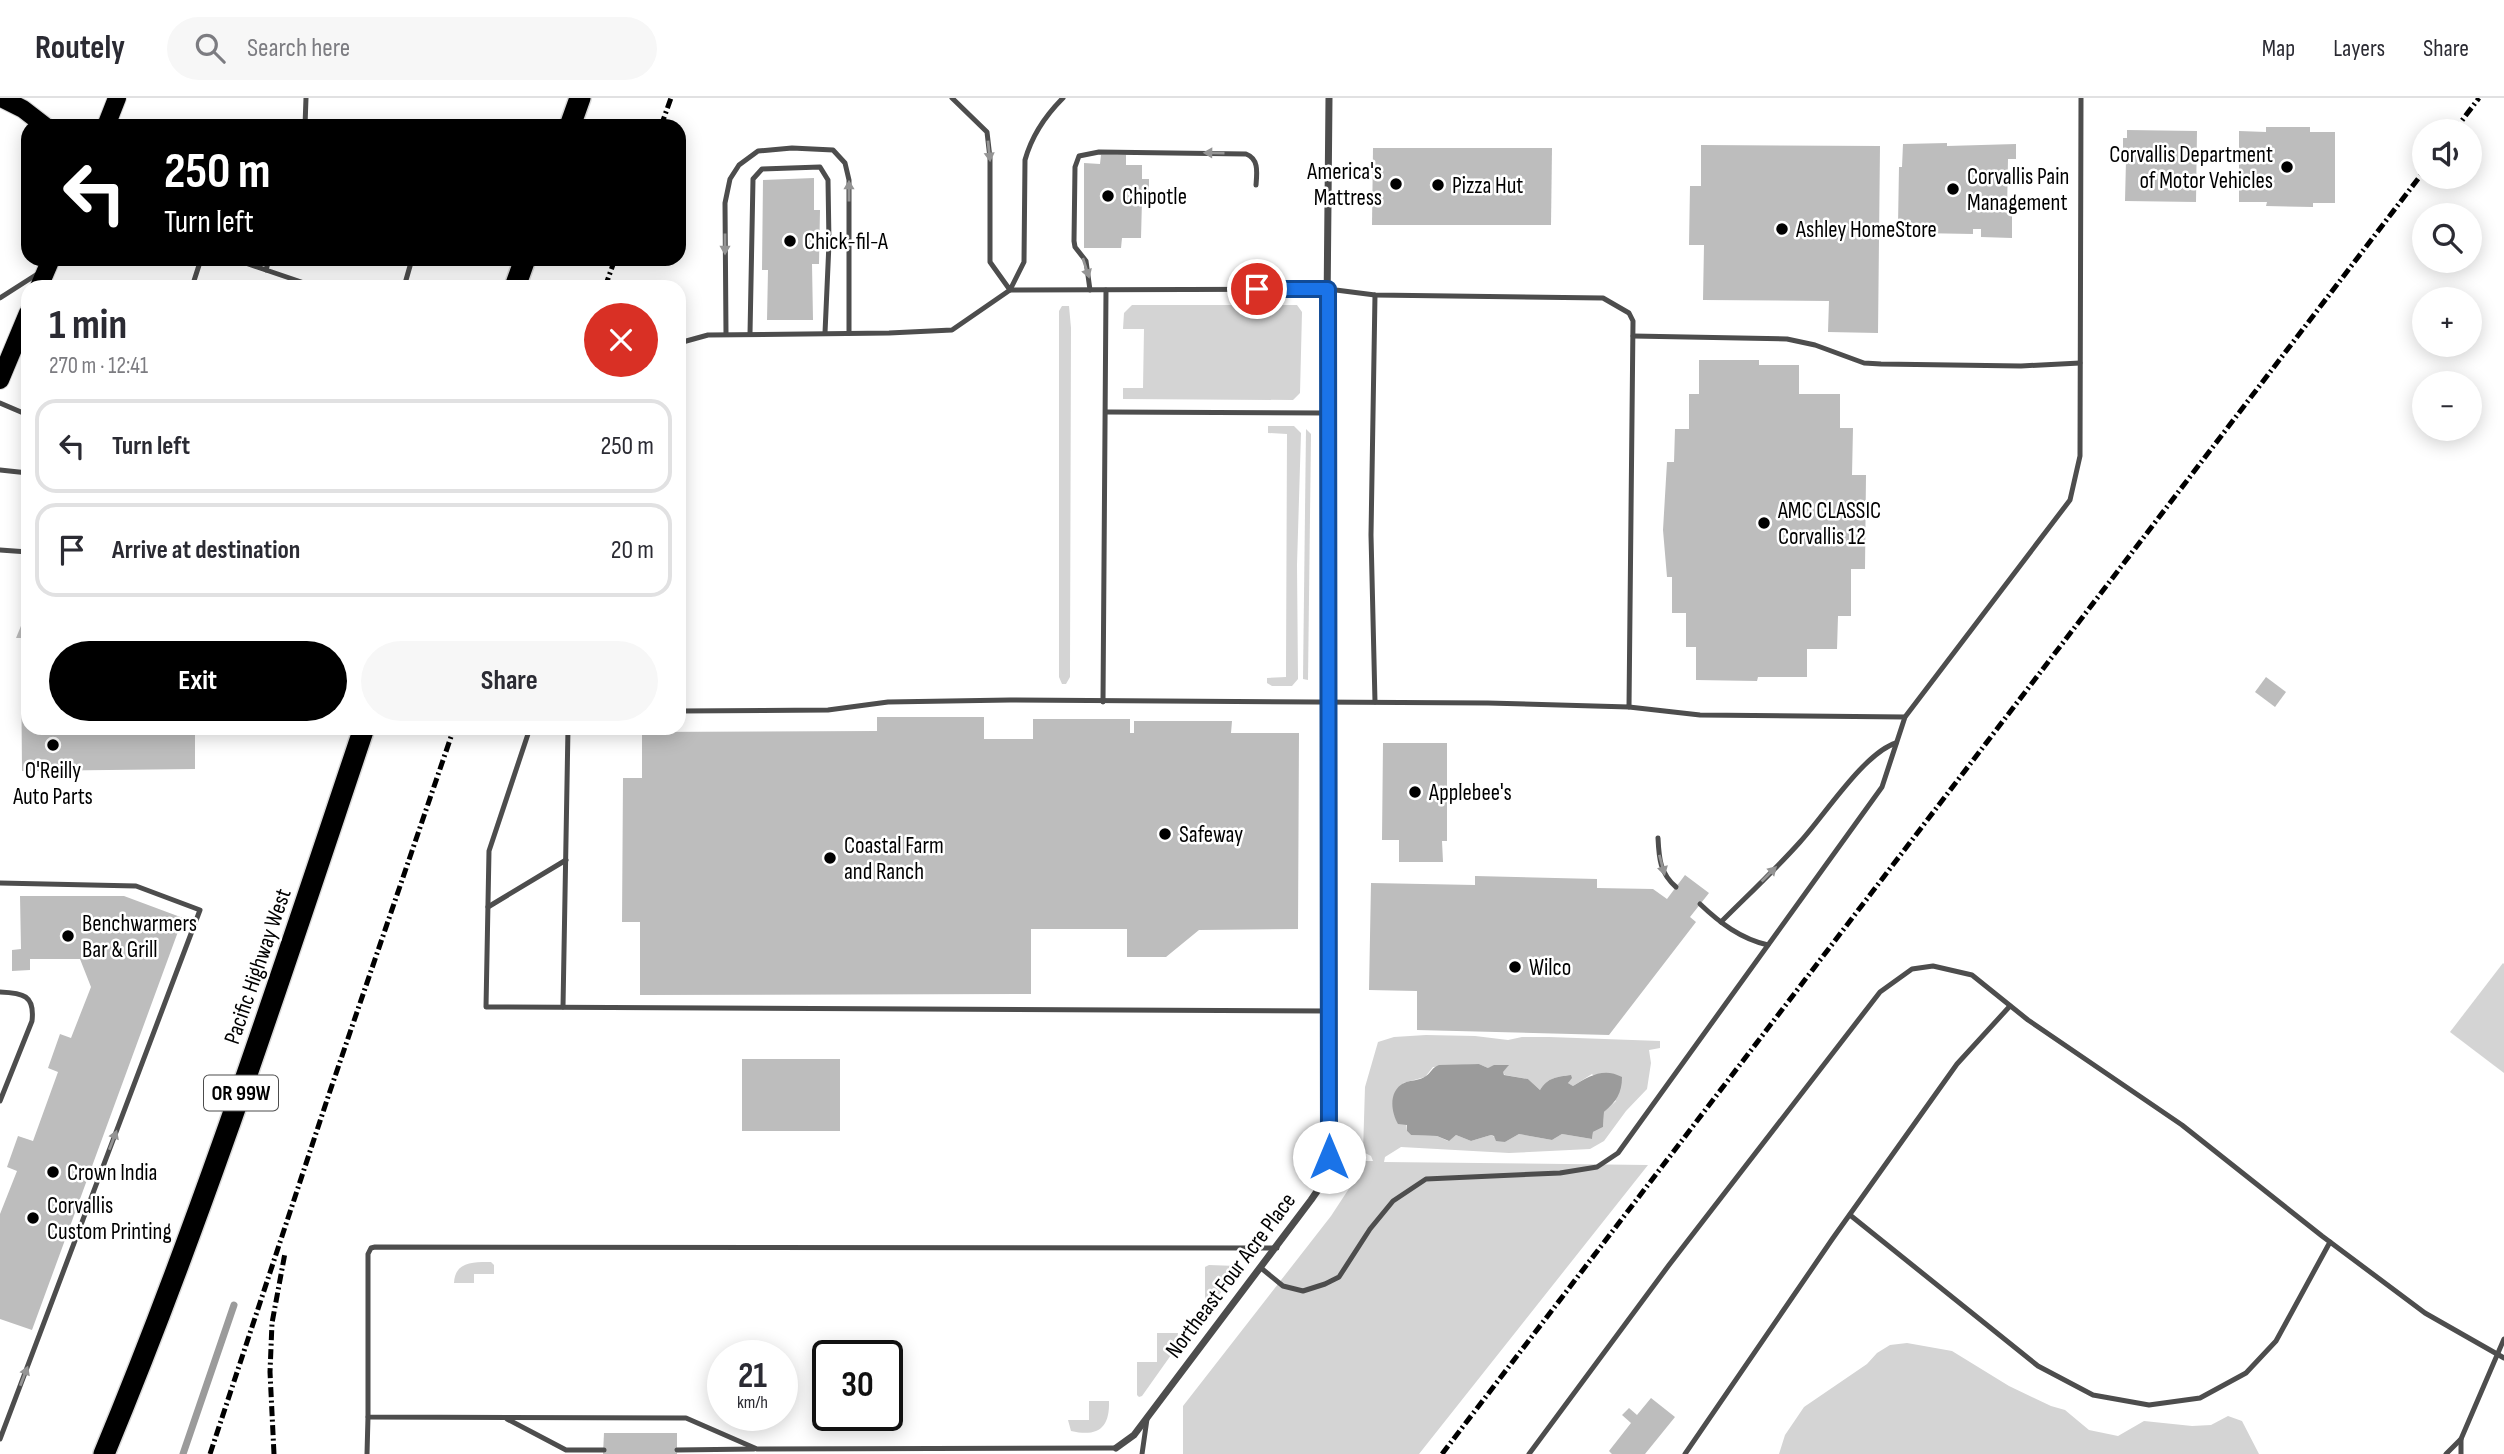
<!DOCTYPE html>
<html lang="en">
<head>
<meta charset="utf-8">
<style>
  body { margin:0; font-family:"Sofia Sans Condensed",sans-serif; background:#f7f7f7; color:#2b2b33; height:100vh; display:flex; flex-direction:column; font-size:26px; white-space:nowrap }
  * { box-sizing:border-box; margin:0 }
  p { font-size:23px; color:#7c7c81 }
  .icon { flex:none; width:38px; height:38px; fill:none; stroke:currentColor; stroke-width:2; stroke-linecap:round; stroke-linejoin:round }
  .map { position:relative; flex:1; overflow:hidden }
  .side { position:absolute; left:21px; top:182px; width:665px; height:455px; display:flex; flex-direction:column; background:#fff; border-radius:21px; box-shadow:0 4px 18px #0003 }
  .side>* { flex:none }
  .guide { position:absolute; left:21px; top:21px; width:665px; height:147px; border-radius:21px; box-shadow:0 4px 18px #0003; background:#000; color:#fff; overflow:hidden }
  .tools { position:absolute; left:2412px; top:21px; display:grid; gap:14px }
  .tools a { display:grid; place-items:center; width:70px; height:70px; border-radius:50%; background:#fff; box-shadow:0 4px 18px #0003; font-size:35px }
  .speed { position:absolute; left:707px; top:1242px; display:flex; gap:14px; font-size:35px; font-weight:700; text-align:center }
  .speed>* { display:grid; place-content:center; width:91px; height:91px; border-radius:50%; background:#fff; box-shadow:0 4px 18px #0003; line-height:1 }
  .speed small { font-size:18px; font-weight:400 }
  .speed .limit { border:4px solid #111; border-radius:10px; background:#fff; color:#111 }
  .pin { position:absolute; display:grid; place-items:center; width:60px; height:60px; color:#fff; margin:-30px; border:4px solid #fff; border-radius:50%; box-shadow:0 2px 7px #0007 }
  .me { position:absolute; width:77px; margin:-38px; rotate:0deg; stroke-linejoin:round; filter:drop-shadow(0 0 5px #0008) }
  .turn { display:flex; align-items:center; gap:24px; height:147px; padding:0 28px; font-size:32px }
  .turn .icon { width:91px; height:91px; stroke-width:2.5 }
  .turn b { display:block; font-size:49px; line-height:60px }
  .round { display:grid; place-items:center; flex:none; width:74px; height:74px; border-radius:37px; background:#f7f7f7 }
  .headline { display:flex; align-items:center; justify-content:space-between; height:119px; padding:0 28px }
  h1 { font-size:42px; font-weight:700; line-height:52px }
  .primary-button { display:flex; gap:14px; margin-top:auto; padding:14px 28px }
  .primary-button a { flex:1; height:80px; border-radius:42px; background:#000; color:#fff; font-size:28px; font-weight:700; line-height:80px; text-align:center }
  .primary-button a+a { background:#f7f7f7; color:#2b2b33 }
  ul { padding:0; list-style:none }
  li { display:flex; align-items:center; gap:21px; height:94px; margin:0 14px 10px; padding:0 14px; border:4px solid #e1e1e2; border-radius:21px }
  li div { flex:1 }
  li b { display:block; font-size:26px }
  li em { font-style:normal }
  header { display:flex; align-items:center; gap:42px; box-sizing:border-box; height:98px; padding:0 35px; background:#fff; border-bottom:2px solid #e1e1e2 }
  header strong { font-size:33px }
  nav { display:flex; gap:38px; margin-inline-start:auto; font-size:24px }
  .search { width:490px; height:63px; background:#f7f7f7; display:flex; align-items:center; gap:18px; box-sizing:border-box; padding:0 24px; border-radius:38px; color:#7c7c81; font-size:26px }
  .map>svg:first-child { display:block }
</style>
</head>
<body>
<header>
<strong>Routely</strong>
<div class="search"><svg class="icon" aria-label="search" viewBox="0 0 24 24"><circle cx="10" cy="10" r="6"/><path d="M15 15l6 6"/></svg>Search here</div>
<nav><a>Map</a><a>Layers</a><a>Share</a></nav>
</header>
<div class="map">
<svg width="2504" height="1356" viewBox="0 0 2504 1356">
  <rect width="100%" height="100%" fill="#fff"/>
  <g fill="#d4d4d4" fill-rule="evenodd">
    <path d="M 1132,207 L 1297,207 L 1302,214 L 1300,295 L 1293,302 L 1123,301 L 1123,290 L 1143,290 L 1144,231 L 1123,231 L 1124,215 Z"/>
    <path d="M 1062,208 L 1069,208 L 1071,230 L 1070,569 L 1070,579 L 1066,586 L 1062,586 L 1059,579 L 1059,213 Z"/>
    <path d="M 1268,328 L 1294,328 L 1301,335 L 1297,467 L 1298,581 L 1292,588 L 1272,588 L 1267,585 L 1267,580 L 1286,579 L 1286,570 L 1287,336 L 1268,335 Z"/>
    <path d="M 1306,331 L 1311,336 L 1308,582 L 1303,581 Z"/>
    <path d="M 2503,865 L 2504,866 L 2504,975 L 2450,934 Z"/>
    <path d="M 1426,937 L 1475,938 L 1508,942 L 1522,939 L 1549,939 L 1660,943 L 1660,950 L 1649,952 L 1651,965 L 1647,991 L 1626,1013 L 1604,1043 L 1590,1051 L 1509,1055 L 1401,1049 L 1385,1059 L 1384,1064 L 1648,1067 L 1419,1356 L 1183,1356 L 1183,1308 L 1331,1118 L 1352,1086 L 1359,1063 L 1373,1063 L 1371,1058 L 1363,1054 L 1365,989 L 1378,944 L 1394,939 ZM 1479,966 L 1488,970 L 1508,968 L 1502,974 L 1505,977 L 1528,981 L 1540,992 C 1548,979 1557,979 1571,977 L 1568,985 L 1573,988 L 1592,976 L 1616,1003 L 1604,1014 L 1603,1029 L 1593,1034 L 1592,1041 L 1562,1036 L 1552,1042 L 1519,1036 L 1505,1044 L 1491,1037 L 1471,1043 L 1456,1037 L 1448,1043 L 1437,1038 L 1411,1037 L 1407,1033 L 1403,985 L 1425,979 L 1433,969 Z"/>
    <path d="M 491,1164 L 494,1167 L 494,1176 L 474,1176 L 474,1185 L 454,1185 C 455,1163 474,1164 491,1164 Z"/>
    <path d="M 1209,1167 L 1237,1168 L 1239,1170 L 1210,1209 L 1205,1207 L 1205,1169 Z"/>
    <path d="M 1157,1235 L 1178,1235 L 1176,1250 L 1142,1298 L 1139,1299 L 1137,1297 L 1137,1264 L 1157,1264 Z"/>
    <path d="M 1907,1245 L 1952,1253 L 2009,1288 L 2051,1308 L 2065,1312 L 2089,1332 L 2118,1338 L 2144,1323 L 2192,1328 L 2211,1327 L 2228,1318 L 2242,1323 L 2259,1356 L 1779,1356 L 1785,1337 L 1804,1309 L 1867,1266 L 1877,1255 L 1890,1247 Z"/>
    <path d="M 1089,1303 L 1109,1303 C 1110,1331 1097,1339 1071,1333 L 1068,1322 L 1089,1322 Z"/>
  </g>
  <path fill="#9b9b9b" d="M 1479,966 L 1488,970 L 1494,967 L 1509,967 L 1503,974 L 1504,977 L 1528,981 L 1540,992 C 1548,979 1557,979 1571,977 L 1572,980 L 1568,985 L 1573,988 C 1589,978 1604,969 1622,979 C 1622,995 1616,1004 1604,1014 L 1603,1029 L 1593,1034 L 1592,1041 L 1562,1036 L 1552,1042 L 1519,1036 L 1505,1044 L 1496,1043 L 1494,1038 L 1491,1037 L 1471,1043 L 1456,1037 L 1449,1043 L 1437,1038 L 1411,1037 L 1407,1033 L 1407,1027 L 1398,1026 C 1391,1014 1388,993 1404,985 C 1410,982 1420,983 1426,978 C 1432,974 1431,970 1439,967 Z"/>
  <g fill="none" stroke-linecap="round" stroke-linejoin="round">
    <path stroke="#9b9b9b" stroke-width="7" d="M 183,1356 L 234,1207"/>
  </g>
  <g fill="#bdbdbd">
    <path d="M 2266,29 L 2310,29 L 2310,34 L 2335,34 L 2335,105 L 2313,105 L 2313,109 L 2266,108 L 2267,104 L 2239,104 L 2239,33 L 2266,34 Z"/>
    <path d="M 2127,32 L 2197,33 L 2196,104 L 2125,103 L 2126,62 L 2123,62 L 2123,40 L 2127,40 Z"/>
    <path d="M 1947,45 L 1947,48 L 2016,46 L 2016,61 L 2008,61 L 2007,114 L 2012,114 L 2012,140 L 1981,139 L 1981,131 L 1973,131 L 1973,136 L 1918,135 L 1918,128 L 1898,127 L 1899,69 L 1902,69 L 1903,46 Z"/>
    <path d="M 1701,47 L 1880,48 L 1878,235 L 1828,234 L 1829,203 L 1703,202 L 1704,147 L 1689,147 L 1690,88 L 1701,88 Z"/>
    <path d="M 1373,50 L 1552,50 L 1551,127 L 1372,127 Z"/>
    <path d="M 1101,57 L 1126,57 L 1126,67 L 1142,67 L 1142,81 L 1149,81 L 1149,102 L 1142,102 L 1141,140 L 1122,140 L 1121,150 L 1084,150 L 1084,65 L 1100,66 Z"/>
    <path d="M 814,80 L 814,112 L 820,112 L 819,166 L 812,166 L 813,222 L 767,222 L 768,172 L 762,172 L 763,82 Z"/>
    <path d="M 1699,262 L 1759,262 L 1759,267 L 1799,267 L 1799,296 L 1840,296 L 1840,330 L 1853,330 L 1852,377 L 1866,377 L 1865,471 L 1851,471 L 1851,518 L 1838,518 L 1837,551 L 1807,551 L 1807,579 L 1758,579 L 1757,583 L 1696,582 L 1696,549 L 1686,549 L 1686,515 L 1672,515 L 1672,479 L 1667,479 L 1663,432 L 1667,364 L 1674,364 L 1675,331 L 1689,331 L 1689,296 L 1699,296 Z"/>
    <path d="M 28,511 L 28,540 L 16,540 Z"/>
    <path d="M 21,555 L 28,555 L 28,630 L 195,630 L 195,671 L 22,673 Z"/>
    <path d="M 2266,579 L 2286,594 L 2275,609 L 2255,594 Z"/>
    <path d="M 877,619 L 984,619 L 984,641 L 1033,641 L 1033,621 L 1130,621 L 1130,635 L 1134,635 L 1134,623 L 1232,623 L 1231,635 L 1299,635 L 1298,831 L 1199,832 L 1166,859 L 1127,859 L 1127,831 L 1031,831 L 1031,896 L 640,897 L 640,824 L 622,824 L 623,680 L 642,680 L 642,634 L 877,633 Z"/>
    <path d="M 1383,645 L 1447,645 L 1447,743 L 1442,743 L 1443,764 L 1399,764 L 1399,742 L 1382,742 Z"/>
    <path d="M 1685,777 L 1709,795 L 1690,819 L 1696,824 L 1609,937 L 1417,932 L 1417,893 L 1369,892 L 1371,785 L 1475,787 L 1475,778 L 1597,781 L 1597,790 L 1653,791 L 1667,801 Z"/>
    <path d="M 20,798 L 124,798 L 183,820 L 32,1232 L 0,1221 L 0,1116 L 17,1073 L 7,1069 L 18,1038 L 33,1043 L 58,974 L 48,970 L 60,936 L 71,940 L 91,889 L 80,861 L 30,861 L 30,872 L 12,873 L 12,852 L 21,851 Z"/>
    <rect x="742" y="961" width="98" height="72"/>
    <path d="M 1651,1300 L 1675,1319 L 1645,1356 L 1612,1356 L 1609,1353 L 1631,1325 L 1622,1317 L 1629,1310 L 1637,1317 Z"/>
    <path d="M 604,1335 L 677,1335 L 677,1356 L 603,1356 Z"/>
  </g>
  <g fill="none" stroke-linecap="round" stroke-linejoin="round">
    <g stroke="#dbdbdb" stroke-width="20">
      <g id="primary">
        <path d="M 1,0 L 23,11 L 45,28"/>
        <path d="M 106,28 L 117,0"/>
        <path d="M 39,189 L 51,161"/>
        <path d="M 0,282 L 28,215"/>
      </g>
    </g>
    <g stroke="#dbdbdb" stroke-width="24">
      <g id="highway">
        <path d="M 570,28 L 580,0"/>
        <path d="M 515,189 L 525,161"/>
        <path d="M 104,1356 C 203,1118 282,874 364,630"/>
      </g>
    </g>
    <g stroke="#4d4d4d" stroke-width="5">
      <path d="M 952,0 L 987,34 L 990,60 L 990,164 L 1010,192 L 1024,164 L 1025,62 C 1032,37 1045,18 1063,0"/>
      <path d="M 305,28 L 306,0"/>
      <path d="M 234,161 L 266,172"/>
      <path d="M 269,161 L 266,172 L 316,189"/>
      <path d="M 192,189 L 201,161"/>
      <path d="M 404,189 L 412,161"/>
      <path d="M 1090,192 L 1086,163 L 1075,149 L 1074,143 L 1075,69 L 1079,58 L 1099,54 L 1246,56 C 1259,61 1257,74 1256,87"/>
      <path d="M 1375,197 L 1371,437 L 1375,604"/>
      <path d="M 0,200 L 39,175"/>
      <path d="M 726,236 L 725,105 L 730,81 L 739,67 L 758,53 L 792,50 L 833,52 L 845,65 L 849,82 L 849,235"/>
      <path d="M 750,236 L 753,81 L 762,71 L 820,69 L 828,82 L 829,145 L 825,235"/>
      <path d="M 1633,238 L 1787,241 L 1815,247 L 1864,265 L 1881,266 L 2021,268 L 2080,265"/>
      <path d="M 679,245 L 708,237 L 889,235 L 952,232 L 1010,192 L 1328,191 L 1375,197 L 1603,200 L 1629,215 L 1633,223 L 1629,609 L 1488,605 L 1010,602 L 888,604 L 828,612 L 679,613"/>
      <path d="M 0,305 L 28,317"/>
      <path d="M 1106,314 L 1326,315"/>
      <path d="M 0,372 L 28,375"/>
      <path d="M 0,452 L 28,454"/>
      <path d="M 1103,604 L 1106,192"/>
      <path d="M 1629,609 L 1700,617 L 1905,619"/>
      <path d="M 530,630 L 489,753 L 486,909 L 1328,913"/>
      <path d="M 1658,740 C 1659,761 1660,775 1676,789"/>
      <path d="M 0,785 L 136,788 L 200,812 L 0,1341"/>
      <path d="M 1700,806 C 1720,825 1741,841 1768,847"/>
      <path d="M 488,809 L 566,762"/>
      <path d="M 1721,824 C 1747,798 1775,772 1800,744 C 1824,718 1864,655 1896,645"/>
      <path d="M 0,894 C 23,895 35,897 32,923 L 0,1003"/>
      <path d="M 563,909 L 568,630"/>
      <path d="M 1850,1117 L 2038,1268 L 2093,1297 L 2149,1307 L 2200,1300 L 2246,1275 L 2276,1243 L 2330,1144"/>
      <path d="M 1261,1170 L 1283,1188 L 1303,1193 L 1325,1186 L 1339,1179 L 1370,1131 L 1393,1103 L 1426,1081 L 1560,1075 L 1597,1069 L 1618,1055 L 1882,689 L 1905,619 L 2070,402 L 2080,358 L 2081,0"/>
      <path d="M 507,1321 L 566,1352 L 604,1352"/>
      <path d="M 1116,1350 L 757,1351 L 686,1320 L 368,1319 L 368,1156 L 371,1150 L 375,1149 L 1277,1150"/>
      <path d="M 677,1352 L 754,1351"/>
      <path d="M 367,1356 L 368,1319"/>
      <path d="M 1142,1356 L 1147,1321"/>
      <path d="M 1529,1356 L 1669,1167 L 1880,894 L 1912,871 L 1933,868 L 1972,877 L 2028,922 L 2182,1027 L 2322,1138 L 2425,1215 L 2504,1260"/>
      <path d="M 1685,1356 L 1833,1140 L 1957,966 L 2010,908"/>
      <path d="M 2446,1356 L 2461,1341 L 2504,1241"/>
      <path d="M 2461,1356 L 2461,1341"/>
    </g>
    <path stroke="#4d4d4d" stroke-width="7" d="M 1116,1350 L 1134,1337 L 1311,1102 L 1320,1089 L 1329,1059 L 1330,605 L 1326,315 L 1329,0"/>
    <use href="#primary" stroke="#000" stroke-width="18"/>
    <use href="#highway" stroke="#000" stroke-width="21"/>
    <g stroke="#000" stroke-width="5" stroke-dasharray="10 3.5 2 3.5" stroke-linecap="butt">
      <path d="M 661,28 L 671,0"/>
      <path d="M 2454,33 L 2479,0"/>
      <path d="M 605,189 L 615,161"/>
      <path d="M 210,1356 L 329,996 L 454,630"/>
      <path d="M 274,1356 L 270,1274 L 272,1225 L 285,1155"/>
      <path d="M 1442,1356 L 2424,73"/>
    </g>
  </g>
  <defs><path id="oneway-solid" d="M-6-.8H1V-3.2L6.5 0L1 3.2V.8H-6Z" transform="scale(1.75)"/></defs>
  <g fill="#949494">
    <use href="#oneway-solid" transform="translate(989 53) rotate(84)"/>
    <use href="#oneway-solid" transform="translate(1214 55) rotate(-179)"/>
    <use href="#oneway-solid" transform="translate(849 93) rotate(-90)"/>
    <use href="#oneway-solid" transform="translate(725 146) rotate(90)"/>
    <use href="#oneway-solid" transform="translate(1086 170) rotate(72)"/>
    <use href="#oneway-solid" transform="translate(1662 767) rotate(75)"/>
    <use href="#oneway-solid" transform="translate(1769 776) rotate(-45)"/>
    <use href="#oneway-solid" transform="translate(113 1042) rotate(-69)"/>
    <use href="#oneway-solid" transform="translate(24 1278) rotate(-69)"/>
  </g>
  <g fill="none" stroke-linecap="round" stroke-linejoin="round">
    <g stroke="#114b97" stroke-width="18">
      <path id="route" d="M 1257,191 L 1328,191 L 1329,1059"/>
    </g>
    <use href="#route" stroke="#1a73e8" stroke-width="12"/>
  </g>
  <g fill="#000" stroke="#fff" stroke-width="2.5">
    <circle cx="2287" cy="69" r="7"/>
    <circle cx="1396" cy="86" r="7"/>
    <circle cx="1438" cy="87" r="7"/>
    <circle cx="1953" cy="91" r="7"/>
    <circle cx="1108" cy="98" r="7"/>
    <circle cx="1782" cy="131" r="7"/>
    <circle cx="790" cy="143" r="7"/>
    <circle cx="1764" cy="425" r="7"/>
    <circle cx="53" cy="647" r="7"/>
    <circle cx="1415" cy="694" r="7"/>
    <circle cx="1165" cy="736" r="7"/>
    <circle cx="830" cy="760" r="7"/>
    <circle cx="68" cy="838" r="7"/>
    <circle cx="1515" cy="869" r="7"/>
    <circle cx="53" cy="1074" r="7"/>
    <circle cx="33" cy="1120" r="7"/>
  </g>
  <g text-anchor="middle" stroke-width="5" stroke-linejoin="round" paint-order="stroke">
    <rect fill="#fff" stroke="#4c4c4c" stroke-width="2" x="204" y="977.5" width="74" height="35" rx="5"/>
    <g font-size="21" font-weight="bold" fill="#000">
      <text x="241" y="1002">OR 99W</text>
    </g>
    <g font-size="23" fill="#000" stroke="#fff" text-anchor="start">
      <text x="2273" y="64" text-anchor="end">Corvallis Department<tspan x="2273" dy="26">of Motor Vehicles</tspan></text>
      <text x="1382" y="81" text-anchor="end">America's<tspan x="1382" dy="26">Mattress</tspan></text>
      <text x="1967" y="86">Corvallis Pain<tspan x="1967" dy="26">Management</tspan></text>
      <text x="1452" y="95">Pizza Hut</text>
      <text x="1122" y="106">Chipotle</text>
      <text x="1796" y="139">Ashley HomeStore</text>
      <text x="804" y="151">Chick-fil-A</text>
      <text x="1778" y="420">AMC CLASSIC<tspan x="1778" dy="26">Corvallis 12</tspan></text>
      <text x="53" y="680" text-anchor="middle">O'Reilly<tspan x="53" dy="26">Auto Parts</tspan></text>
      <text x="1429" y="702">Applebee's</text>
      <text x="1179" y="744">Safeway</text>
      <text x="844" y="755">Coastal Farm<tspan x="844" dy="26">and Ranch</tspan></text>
      <text x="82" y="833">Benchwarmers<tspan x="82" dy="26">Bar &amp; Grill</tspan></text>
      <text x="1529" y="877">Wilco</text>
      <text x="67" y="1082">Crown India</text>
      <text x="47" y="1115">Corvallis<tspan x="47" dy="26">Custom Printing</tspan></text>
    </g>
    <g font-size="23" fill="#000" stroke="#fff">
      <text transform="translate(257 868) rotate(-71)" y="8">Pacific Highway West</text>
      <text transform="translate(1230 1177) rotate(-53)" y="8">Northeast Four Acre Place</text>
    </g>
  </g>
</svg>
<div class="tools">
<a><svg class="icon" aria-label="sound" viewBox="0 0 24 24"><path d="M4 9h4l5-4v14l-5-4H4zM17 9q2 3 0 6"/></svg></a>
<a><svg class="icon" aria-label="search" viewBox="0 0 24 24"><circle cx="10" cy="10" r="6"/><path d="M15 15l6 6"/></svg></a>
<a>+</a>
<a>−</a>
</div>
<div class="speed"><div>21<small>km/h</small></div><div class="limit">30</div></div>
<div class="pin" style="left:1257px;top:191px;background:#d93025"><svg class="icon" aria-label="arrive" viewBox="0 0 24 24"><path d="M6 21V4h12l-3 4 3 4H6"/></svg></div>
<svg class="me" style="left:1329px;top:1059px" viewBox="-20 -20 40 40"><circle r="19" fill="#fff"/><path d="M0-13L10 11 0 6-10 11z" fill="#1a73e8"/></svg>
<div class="guide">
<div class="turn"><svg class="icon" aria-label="left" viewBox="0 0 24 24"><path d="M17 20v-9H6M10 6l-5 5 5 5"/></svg><div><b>250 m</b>Turn left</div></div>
</div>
<section class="side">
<div class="headline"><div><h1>1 min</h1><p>270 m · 12:41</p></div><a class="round" style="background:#d93025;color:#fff"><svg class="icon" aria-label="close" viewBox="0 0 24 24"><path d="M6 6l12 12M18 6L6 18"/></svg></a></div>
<ul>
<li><svg class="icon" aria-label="left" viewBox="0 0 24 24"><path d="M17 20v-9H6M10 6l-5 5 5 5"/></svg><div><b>Turn left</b></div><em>250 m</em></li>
<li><svg class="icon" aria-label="arrive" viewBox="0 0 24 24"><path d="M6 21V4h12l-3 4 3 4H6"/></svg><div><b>Arrive at destination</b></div><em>20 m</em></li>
</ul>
<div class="primary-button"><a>Exit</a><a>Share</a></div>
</section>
</div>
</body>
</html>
